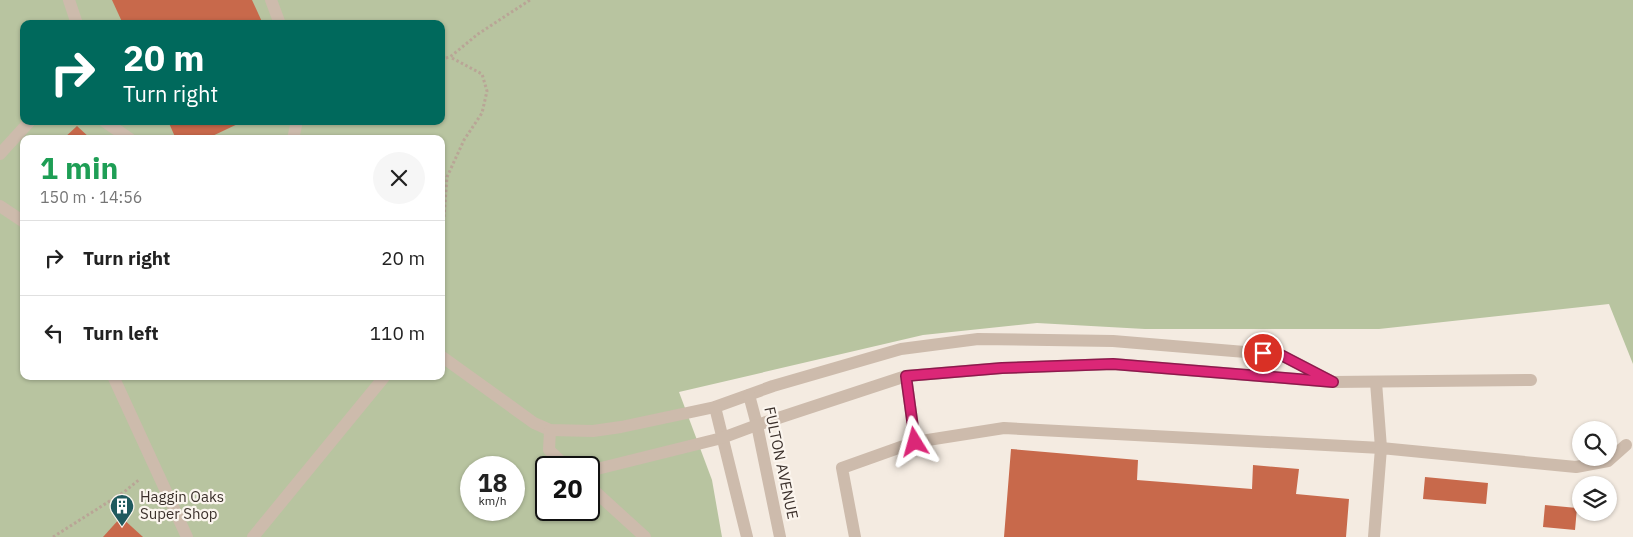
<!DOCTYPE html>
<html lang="en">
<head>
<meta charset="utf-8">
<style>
  body { margin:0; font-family:"IBM Plex Sans",sans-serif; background:#f6f6f6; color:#222; height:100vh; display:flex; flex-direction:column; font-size:19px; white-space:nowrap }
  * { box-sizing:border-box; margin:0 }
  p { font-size:16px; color:#767676 }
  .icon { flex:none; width:28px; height:28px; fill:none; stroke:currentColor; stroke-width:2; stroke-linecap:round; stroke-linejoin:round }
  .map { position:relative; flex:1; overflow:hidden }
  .details { position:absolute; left:20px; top:135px; width:425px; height:245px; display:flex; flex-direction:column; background:#fff; border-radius:10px; box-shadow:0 1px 4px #0004 }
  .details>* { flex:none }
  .banner { position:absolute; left:20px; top:20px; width:425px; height:105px; border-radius:10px; box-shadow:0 1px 4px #0004; background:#00695c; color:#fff; overflow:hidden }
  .buttons { position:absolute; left:1572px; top:421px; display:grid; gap:10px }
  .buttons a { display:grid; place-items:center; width:45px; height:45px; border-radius:50%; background:#fff; box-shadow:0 1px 4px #0004; font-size:25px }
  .speed { position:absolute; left:460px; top:456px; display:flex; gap:10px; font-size:25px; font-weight:700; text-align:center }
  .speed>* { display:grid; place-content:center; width:65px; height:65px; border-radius:50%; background:#fff; box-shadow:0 1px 4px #0004; line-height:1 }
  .speed small { font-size:12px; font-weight:400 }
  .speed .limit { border:2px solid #111; border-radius:8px; background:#fff; color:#111 }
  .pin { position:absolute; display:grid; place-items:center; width:42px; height:42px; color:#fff; margin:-21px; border:2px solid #fff; border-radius:50%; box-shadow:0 1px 5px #0007 }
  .me { position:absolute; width:55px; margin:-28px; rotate:352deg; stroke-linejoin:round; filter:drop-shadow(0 0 4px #0008) }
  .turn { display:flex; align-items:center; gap:18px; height:105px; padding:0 20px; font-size:22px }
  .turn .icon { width:65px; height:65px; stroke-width:2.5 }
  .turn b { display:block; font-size:35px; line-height:42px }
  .round { display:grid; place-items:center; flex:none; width:52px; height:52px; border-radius:26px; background:#f6f6f6 }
  .head { display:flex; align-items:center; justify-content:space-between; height:85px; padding:0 20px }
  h1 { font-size:30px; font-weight:700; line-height:38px; color:#1e9e55 }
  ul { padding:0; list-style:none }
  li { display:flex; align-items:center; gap:15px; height:75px; padding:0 20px; border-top:1px solid #e0e0e0 }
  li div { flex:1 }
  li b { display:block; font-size:19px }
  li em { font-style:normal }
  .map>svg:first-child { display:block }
</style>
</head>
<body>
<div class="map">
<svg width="1633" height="537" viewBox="0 0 1633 537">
  <rect width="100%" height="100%" fill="#f4ebe1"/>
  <path fill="#b8c4a0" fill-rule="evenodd" d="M 0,0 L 1633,0 L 1633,364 L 1609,304 L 1379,329 L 1145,329 L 1037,323 L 923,335 L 679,392 L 712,480 L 722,537 L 0,537 ZM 24,24 L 441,24 L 441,121 L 24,121 ZM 24,139 L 441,139 L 441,376 L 24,376 ZM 471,468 L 514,468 L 514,510 L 471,510 ZM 546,468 L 589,468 L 589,510 L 546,510 Z"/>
  <g fill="#c8694b">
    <path d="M 112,0 L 252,0 L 263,24 L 123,24 Z"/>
    <path d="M 168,121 L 244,121 L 206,139 L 176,139 Z"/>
    <path d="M 77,126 L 91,139 L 63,139 Z"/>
    <path d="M 1011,449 L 1138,460 L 1137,480 L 1252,489 L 1253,465 L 1299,469 L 1296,494 L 1349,499 L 1346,537 L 1004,537 Z"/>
    <path d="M 1425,477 L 1488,483 L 1486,504 L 1423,499 Z"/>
    <path d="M 1545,505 L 1577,508 L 1575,530 L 1543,527 Z"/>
    <path d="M 121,517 L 143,537 L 103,537 Z"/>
  </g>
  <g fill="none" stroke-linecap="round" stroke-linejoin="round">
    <g stroke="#b9a596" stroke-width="3" stroke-dasharray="2.5 2.5" stroke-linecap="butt">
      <path d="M 441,59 L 450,57 L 478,34 L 530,0"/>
      <path d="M 444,217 L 447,177 L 464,140 L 482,113 L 487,91 L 482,74 L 450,57"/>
      <path d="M 53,537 L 124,492 L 140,479"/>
    </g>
    <g stroke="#cdbbac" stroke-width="12">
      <path d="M 69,0 L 77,24"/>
      <path d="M 271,0 L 280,24"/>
      <path d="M 104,121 L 130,139"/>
      <path d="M 293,139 L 297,121"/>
      <path d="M 0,154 L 30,121"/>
      <path d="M 0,206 L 24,222"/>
      <path d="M 441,356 L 534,423 L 550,430 L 593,431 L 621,427 L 715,407 L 773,386 L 901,349 L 978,339 L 1113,341 L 1281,355 L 1333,382"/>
      <path d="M 113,376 L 187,537"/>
      <path d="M 906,376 L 915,442"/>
      <path d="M 757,425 L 906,376 L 1002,368 L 1113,364 L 1333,382 L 1531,380"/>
      <path d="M 550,430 L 549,450 L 568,468"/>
      <path d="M 589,471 L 722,438"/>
      <path d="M 589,486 L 645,537"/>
      <path d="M 253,537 L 385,376"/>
      <path d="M 855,537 L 842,468 L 915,442 L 1004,428 L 1381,448 L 1376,382"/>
      <path d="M 1374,537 L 1381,448 L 1576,467 L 1608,461 L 1626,445"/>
    </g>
    <g stroke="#cdbbac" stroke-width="12">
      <path d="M 749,395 L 757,425 L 780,537"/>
      <path d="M 715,407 L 747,537"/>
      <path d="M 722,438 L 757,425"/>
    </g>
  </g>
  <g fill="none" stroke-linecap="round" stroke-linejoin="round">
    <g stroke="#8e194d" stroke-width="12">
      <path id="route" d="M 915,442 L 906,376 L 1002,368 L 1113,364 L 1333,382 L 1281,355 L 1263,353"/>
    </g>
    <use href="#route" stroke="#db2777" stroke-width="9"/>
  </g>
  <defs>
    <g id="building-pin" transform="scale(1.25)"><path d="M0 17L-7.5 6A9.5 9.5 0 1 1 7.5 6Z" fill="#1f5a5e" stroke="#fbf5ee"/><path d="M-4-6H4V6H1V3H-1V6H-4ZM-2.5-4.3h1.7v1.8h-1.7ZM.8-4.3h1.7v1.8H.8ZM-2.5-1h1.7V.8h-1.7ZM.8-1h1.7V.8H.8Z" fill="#fff"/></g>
  </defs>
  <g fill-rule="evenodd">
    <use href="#building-pin" x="122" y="506"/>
  </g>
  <g text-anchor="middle" stroke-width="4.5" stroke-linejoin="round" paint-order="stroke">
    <g font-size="15" fill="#3b302b" stroke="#fbf5ee">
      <text transform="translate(781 463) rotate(78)" y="5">FULTON AVENUE</text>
    </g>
    <g font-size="15" fill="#3b302b" stroke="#fbf5ee" text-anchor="start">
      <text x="140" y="502">Haggin Oaks<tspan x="140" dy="17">Super Shop</tspan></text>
    </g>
  </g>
</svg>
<div class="buttons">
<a><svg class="icon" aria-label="search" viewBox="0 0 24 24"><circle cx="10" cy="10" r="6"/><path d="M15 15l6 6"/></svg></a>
<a><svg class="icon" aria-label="layers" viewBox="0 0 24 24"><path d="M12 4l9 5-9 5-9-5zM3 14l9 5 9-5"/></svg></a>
</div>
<div class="speed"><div>18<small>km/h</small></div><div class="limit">20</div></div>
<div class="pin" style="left:1263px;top:353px;background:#d93025"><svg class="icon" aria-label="arrive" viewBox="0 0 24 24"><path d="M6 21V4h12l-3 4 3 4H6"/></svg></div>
<svg class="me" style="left:915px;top:442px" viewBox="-20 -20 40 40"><path d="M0-17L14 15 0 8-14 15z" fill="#db2777" stroke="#fff" stroke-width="4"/></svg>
<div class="banner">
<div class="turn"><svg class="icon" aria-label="right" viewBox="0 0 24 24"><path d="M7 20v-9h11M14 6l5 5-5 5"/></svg><div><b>20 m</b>Turn right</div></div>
</div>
<section class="details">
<div class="head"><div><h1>1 min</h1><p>150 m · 14:56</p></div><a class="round"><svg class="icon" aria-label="close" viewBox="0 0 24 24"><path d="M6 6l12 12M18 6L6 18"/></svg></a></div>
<ul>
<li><svg class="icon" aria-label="right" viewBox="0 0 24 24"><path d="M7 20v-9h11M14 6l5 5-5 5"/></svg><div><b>Turn right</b></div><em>20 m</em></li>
<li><svg class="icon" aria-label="left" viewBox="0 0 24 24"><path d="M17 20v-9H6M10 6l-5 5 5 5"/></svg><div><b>Turn left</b></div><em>110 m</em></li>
</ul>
</section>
</div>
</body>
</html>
